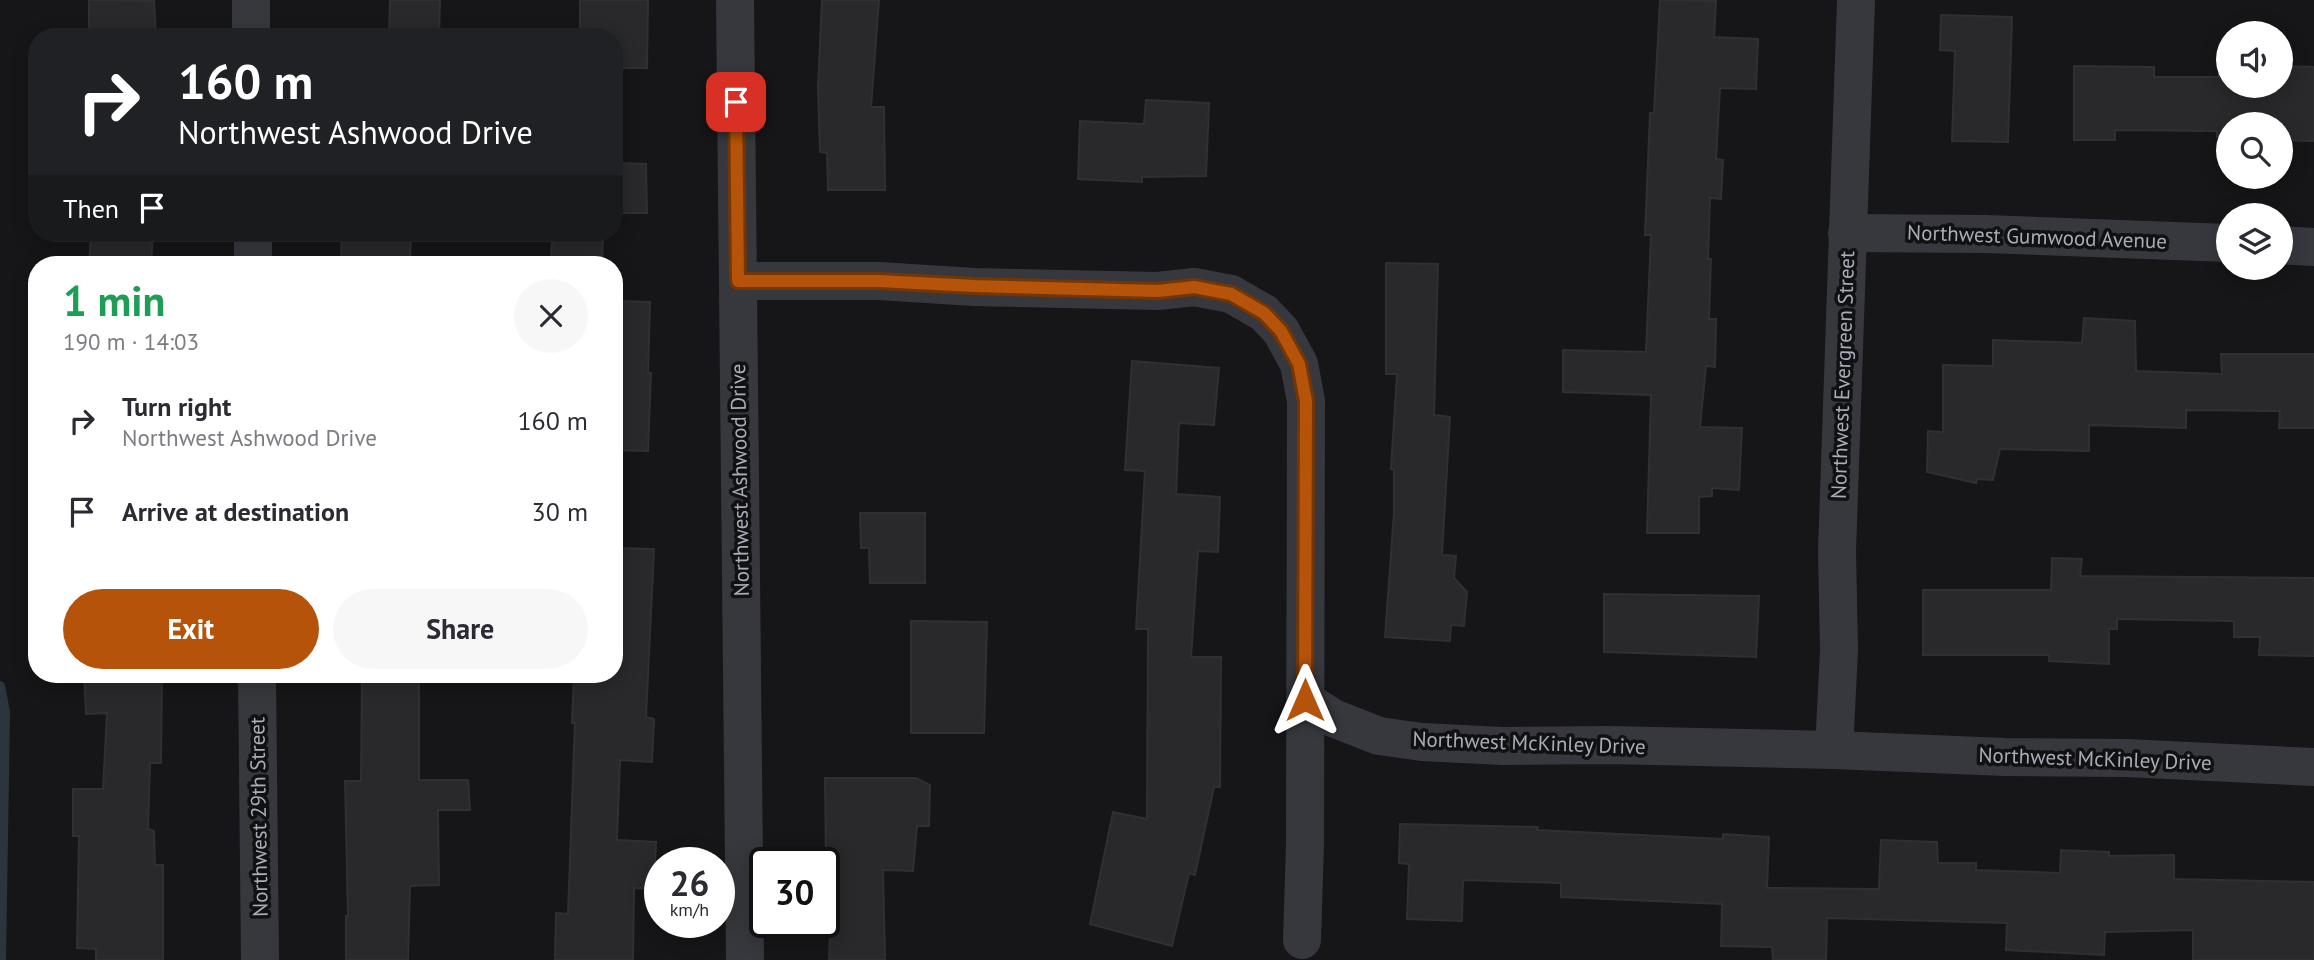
<!DOCTYPE html>
<html lang="en">
<head>
<meta charset="utf-8">
<style>
  body { margin:0; font-family:"PT Sans",sans-serif; background:#f7f7f7; color:#2b2b33; height:100vh; display:flex; flex-direction:column; font-size:26px; white-space:nowrap }
  * { box-sizing:border-box; margin:0 }
  p { font-size:23px; color:#7c7c81 }
  .icon { flex:none; width:38px; height:38px; fill:none; stroke:currentColor; stroke-width:2; stroke-linecap:round; stroke-linejoin:round }
  .map { position:relative; flex:1; overflow:hidden }
  .details { position:absolute; left:28px; top:256px; width:595px; height:427px; display:flex; flex-direction:column; background:#fff; border-radius:28px; box-shadow:0 4px 18px #0003 }
  .details>* { flex:none }
  .banner { position:absolute; left:28px; top:28px; width:595px; height:214px; border-radius:28px; box-shadow:0 4px 18px #0003; background:#202124; color:#fff; overflow:hidden }
  .controls { position:absolute; left:2216px; top:21px; display:grid; gap:14px }
  .controls a { display:grid; place-items:center; width:77px; height:77px; border-radius:50%; background:#fff; box-shadow:0 4px 18px #0003; font-size:35px }
  .speed { position:absolute; left:644px; top:847px; display:flex; gap:14px; font-size:35px; font-weight:700; text-align:center }
  .speed>* { display:grid; place-content:center; width:91px; height:91px; border-radius:50%; background:#fff; box-shadow:0 4px 18px #0003; line-height:1 }
  .speed small { font-size:18px; font-weight:400 }
  .speed .limit { border:4px solid #111; border-radius:10px; background:#fff; color:#111 }
  .pin { position:absolute; display:grid; place-items:center; width:60px; height:60px; color:#fff; margin:-30px; border-radius:14px; box-shadow:0 4px 10px #0006 }
  .me { position:absolute; width:77px; margin:-38px; rotate:0deg; stroke-linejoin:round; filter:drop-shadow(0 0 5px #0008) }
  .turn { display:flex; align-items:center; gap:24px; height:147px; padding:0 35px; font-size:32px }
  .turn .icon { width:91px; height:91px; stroke-width:2.5 }
  .turn b { display:block; font-size:49px; line-height:60px }
  .then { display:flex; align-items:center; height:66px; padding:0 35px; background:#0003; gap:14px; font-size:26px }
  .round { display:grid; place-items:center; flex:none; width:74px; height:74px; border-radius:37px; background:#f7f7f7 }
  .head { display:flex; align-items:center; justify-content:space-between; height:119px; padding:0 35px }
  h1 { font-size:42px; font-weight:600; line-height:52px; color:#1e9e55 }
  .action { display:flex; gap:14px; margin-top:auto; padding:14px 35px }
  .action a { flex:1; height:80px; border-radius:42px; background:#b45309; color:#fff; font-size:28px; font-weight:600; line-height:80px; text-align:center }
  .action a+a { background:#f7f7f7; color:#2b2b33 }
  ul { padding:0; list-style:none }
  li { display:flex; align-items:center; gap:21px; height:91px; padding:0 35px }
  li div { flex:1 }
  li b { display:block; font-size:26px }
  li em { font-style:normal }
  .map>svg:first-child { display:block }
</style>
</head>
<body>
<div class="map">
<svg width="2314" height="960" viewBox="0 0 2314 960">
  <rect width="100%" height="100%" fill="#161618"/>
  <g fill="none" stroke-linecap="round" stroke-linejoin="round">
    <path stroke="#2c353c" stroke-width="10" d="M 0,686 L 5,712 L 1,960"/>
  </g>
  <g fill="#29292c" stroke="#303034" stroke-width="2">
    <path d="M 89,0 L 154,1 L 156,37 L 89,37 Z"/>
    <path d="M 390,0 L 440,0 L 439,37 L 389,37 Z"/>
    <path d="M 580,0 L 648,0 L 647,68 L 614,68 L 614,37 L 580,37 Z"/>
    <path d="M 822,0 L 879,0 L 871,107 L 884,107 L 885,190 L 828,190 L 827,153 L 820,152 L 818,88 Z"/>
    <path d="M 1660,0 L 1716,1 L 1714,37 L 1758,39 L 1756,89 L 1720,88 L 1716,159 L 1723,160 L 1721,199 L 1710,198 L 1708,259 L 1711,259 L 1709,319 L 1716,319 L 1715,367 L 1706,366 L 1700,427 L 1742,428 L 1739,490 L 1712,488 L 1712,496 L 1699,497 L 1699,533 L 1647,533 L 1651,395 L 1563,392 L 1563,350 L 1646,352 L 1651,235 L 1645,235 L 1650,113 L 1654,113 Z"/>
    <path d="M 1941,15 L 2012,17 L 2008,142 L 1952,141 L 1955,51 L 1940,50 Z"/>
    <path d="M 2074,66 L 2154,67 L 2154,77 L 2219,77 L 2219,74 L 2228,74 L 2228,86 L 2280,86 L 2280,66 L 2314,67 L 2314,141 L 2280,140 L 2280,124 L 2228,124 L 2228,138 L 2217,137 L 2217,131 L 2115,130 L 2115,140 L 2074,140 Z"/>
    <path d="M 1146,100 L 1209,103 L 1206,176 L 1142,177 L 1142,182 L 1078,179 L 1080,121 L 1144,124 Z"/>
    <path d="M 614,163 L 646,164 L 647,213 L 614,213 Z"/>
    <path d="M 91,233 L 153,233 L 151,264 L 89,264 Z"/>
    <path d="M 342,233 L 411,233 L 410,264 L 341,264 Z"/>
    <path d="M 552,234 L 603,236 L 602,264 L 551,264 Z"/>
    <path d="M 1386,263 L 1438,264 L 1434,415 L 1450,417 L 1442,555 L 1456,556 L 1454,578 L 1467,592 L 1464,626 L 1451,625 L 1450,641 L 1385,637 L 1394,512 L 1394,469 L 1391,469 L 1397,374 L 1386,374 Z"/>
    <path d="M 614,301 L 650,302 L 648,373 L 651,373 L 648,451 L 614,450 Z"/>
    <path d="M 2084,318 L 2135,321 L 2136,371 L 2222,374 L 2221,354 L 2314,354 L 2314,428 L 2279,428 L 2280,411 L 2186,410 L 2186,428 L 2089,425 L 2089,451 L 2000,449 L 1993,480 L 1977,479 L 1976,483 L 1927,472 L 1928,431 L 1943,432 L 1943,365 L 1993,366 L 1993,340 L 2082,343 Z"/>
    <path d="M 1132,361 L 1219,368 L 1214,425 L 1179,423 L 1176,494 L 1220,497 L 1218,552 L 1198,551 L 1191,657 L 1221,657 L 1220,787 L 1214,787 L 1195,875 L 1189,873 L 1172,946 L 1090,924 L 1113,812 L 1147,819 L 1148,629 L 1136,629 L 1145,471 L 1125,470 Z"/>
    <path d="M 860,513 L 925,513 L 925,583 L 870,583 L 869,548 L 861,548 Z"/>
    <path d="M 614,548 L 654,549 L 646,717 L 654,719 L 652,762 L 620,760 L 617,840 L 656,842 L 654,889 L 634,888 L 633,960 L 555,960 L 556,913 L 568,914 L 575,723 L 572,723 L 574,675 L 614,674 Z"/>
    <path d="M 2052,558 L 2082,559 L 2080,576 L 2314,578 L 2314,656 L 2259,655 L 2260,637 L 2234,637 L 2234,621 L 2117,619 L 2117,629 L 2109,629 L 2109,664 L 2049,661 L 2049,655 L 1923,655 L 1923,590 L 2051,590 Z"/>
    <path d="M 1604,594 L 1759,596 L 1756,657 L 1604,652 Z"/>
    <path d="M 911,621 L 987,622 L 984,733 L 911,733 Z"/>
    <path d="M 84,674 L 162,674 L 161,763 L 150,763 L 148,829 L 154,831 L 155,865 L 163,865 L 163,960 L 96,960 L 96,949 L 77,948 L 79,836 L 73,836 L 73,789 L 103,789 L 107,713 L 86,714 Z"/>
    <path d="M 362,674 L 419,674 L 419,780 L 468,780 L 470,810 L 438,810 L 439,885 L 410,886 L 408,960 L 346,960 L 346,916 L 348,916 L 345,781 L 361,781 Z"/>
    <path d="M 825,778 L 916,778 L 930,785 L 929,826 L 917,826 L 913,871 L 883,870 L 885,960 L 829,960 L 833,868 L 826,868 Z"/>
    <path d="M 1400,824 L 1538,827 L 1537,830 L 1723,839 L 1723,834 L 1769,837 L 1767,888 L 1879,889 L 1881,840 L 1937,842 L 1938,863 L 1976,863 L 1976,870 L 2060,873 L 2061,850 L 2109,852 L 2109,856 L 2174,855 L 2174,879 L 2314,882 L 2314,960 L 2193,960 L 2193,930 L 2105,932 L 2104,955 L 2006,950 L 2007,923 L 1827,918 L 1826,960 L 1773,960 L 1772,947 L 1721,946 L 1722,904 L 1561,897 L 1561,883 L 1463,880 L 1462,921 L 1407,919 L 1409,864 L 1399,863 Z"/>
  </g>
  <g fill="none" stroke-linecap="round" stroke-linejoin="round">
    <g stroke="#37383d" stroke-width="38">
      <path d="M 735,0 L 745,960"/>
      <path d="M 1847,233 L 1985,234 L 2228,243"/>
      <path d="M 2280,245 L 2314,247"/>
      <path d="M 738,281 L 879,281 L 974,287 L 1158,291 L 1194,287 L 1231,294 L 1264,313 L 1281,331 L 1299,364 L 1306,401 L 1305,844 L 1302,940"/>
      <path d="M 1305,700 L 1333,718 L 1379,736 L 1422,742 L 1502,746 L 1609,745 L 1834,750 L 2005,757 L 2126,758 L 2314,767"/>
      <path d="M 1834,750 L 1839,650 L 1837,551 L 1856,0"/>
    </g>
    <g stroke="#37383d" stroke-width="38">
      <path d="M 251,0 L 251,37"/>
      <path d="M 253,233 L 253,264"/>
      <path d="M 257,674 L 260,960"/>
    </g>
  </g>
  <g fill="none" stroke-linecap="round" stroke-linejoin="round">
    <g stroke="#753606" stroke-width="18">
      <path id="route" d="M 736,102 L 738,281 L 879,281 L 974,286 L 1158,291 L 1194,287 L 1231,294 L 1264,313 L 1281,331 L 1299,364 L 1306,401 L 1305,700"/>
    </g>
    <use href="#route" stroke="#b45309" stroke-width="12"/>
  </g>
  <g text-anchor="middle" stroke-width="7" stroke-linejoin="round" paint-order="stroke">
    <g font-size="21" fill="#a8adb8" stroke="#111113">
      <text transform="translate(2037 237) rotate(2)" y="7">Northwest Gumwood Avenue</text>
      <text transform="translate(1843 375) rotate(-88)" y="7">Northwest Evergreen Street</text>
      <text transform="translate(740 480) rotate(-91)" y="7">Northwest Ashwood Drive</text>
      <text transform="translate(1529 743) rotate(2)" y="7">Northwest McKinley Drive</text>
      <text transform="translate(2095 759) rotate(2)" y="7">Northwest McKinley Drive</text>
      <text transform="translate(259 817) rotate(-91)" y="7">Northwest 29th Street</text>
    </g>
  </g>
</svg>
<div class="controls">
<a><svg class="icon" aria-label="sound" viewBox="0 0 24 24"><path d="M4 9h4l5-4v14l-5-4H4zM17 9q2 3 0 6"/></svg></a>
<a><svg class="icon" aria-label="search" viewBox="0 0 24 24"><circle cx="10" cy="10" r="6"/><path d="M15 15l6 6"/></svg></a>
<a><svg class="icon" aria-label="layers" viewBox="0 0 24 24"><path d="M12 4l9 5-9 5-9-5zM3 14l9 5 9-5"/></svg></a>
</div>
<div class="speed"><div>26<small>km/h</small></div><div class="limit">30</div></div>
<div class="pin" style="left:736px;top:102px;background:#d93025"><svg class="icon" aria-label="arrive" viewBox="0 0 24 24"><path d="M6 21V4h12l-3 4 3 4H6"/></svg></div>
<svg class="me" style="left:1305px;top:700px" viewBox="-20 -20 40 40"><path d="M0-17L14 15 0 8-14 15z" fill="#b45309" stroke="#fff" stroke-width="4"/></svg>
<div class="banner">
<div class="turn"><svg class="icon" aria-label="right" viewBox="0 0 24 24"><path d="M7 20v-9h11M14 6l5 5-5 5"/></svg><div><b>160 m</b>Northwest Ashwood Drive</div></div>
<div class="then">Then<svg class="icon" aria-label="arrive" viewBox="0 0 24 24"><path d="M6 21V4h12l-3 4 3 4H6"/></svg></div>
</div>
<section class="details">
<div class="head"><div><h1>1 min</h1><p>190 m · 14:03</p></div><a class="round"><svg class="icon" aria-label="close" viewBox="0 0 24 24"><path d="M6 6l12 12M18 6L6 18"/></svg></a></div>
<ul>
<li><svg class="icon" aria-label="right" viewBox="0 0 24 24"><path d="M7 20v-9h11M14 6l5 5-5 5"/></svg><div><b>Turn right</b><p>Northwest Ashwood Drive</p></div><em>160 m</em></li>
<li><svg class="icon" aria-label="arrive" viewBox="0 0 24 24"><path d="M6 21V4h12l-3 4 3 4H6"/></svg><div><b>Arrive at destination</b></div><em>30 m</em></li>
</ul>
<div class="action"><a>Exit</a><a>Share</a></div>
</section>
</div>
</body>
</html>
